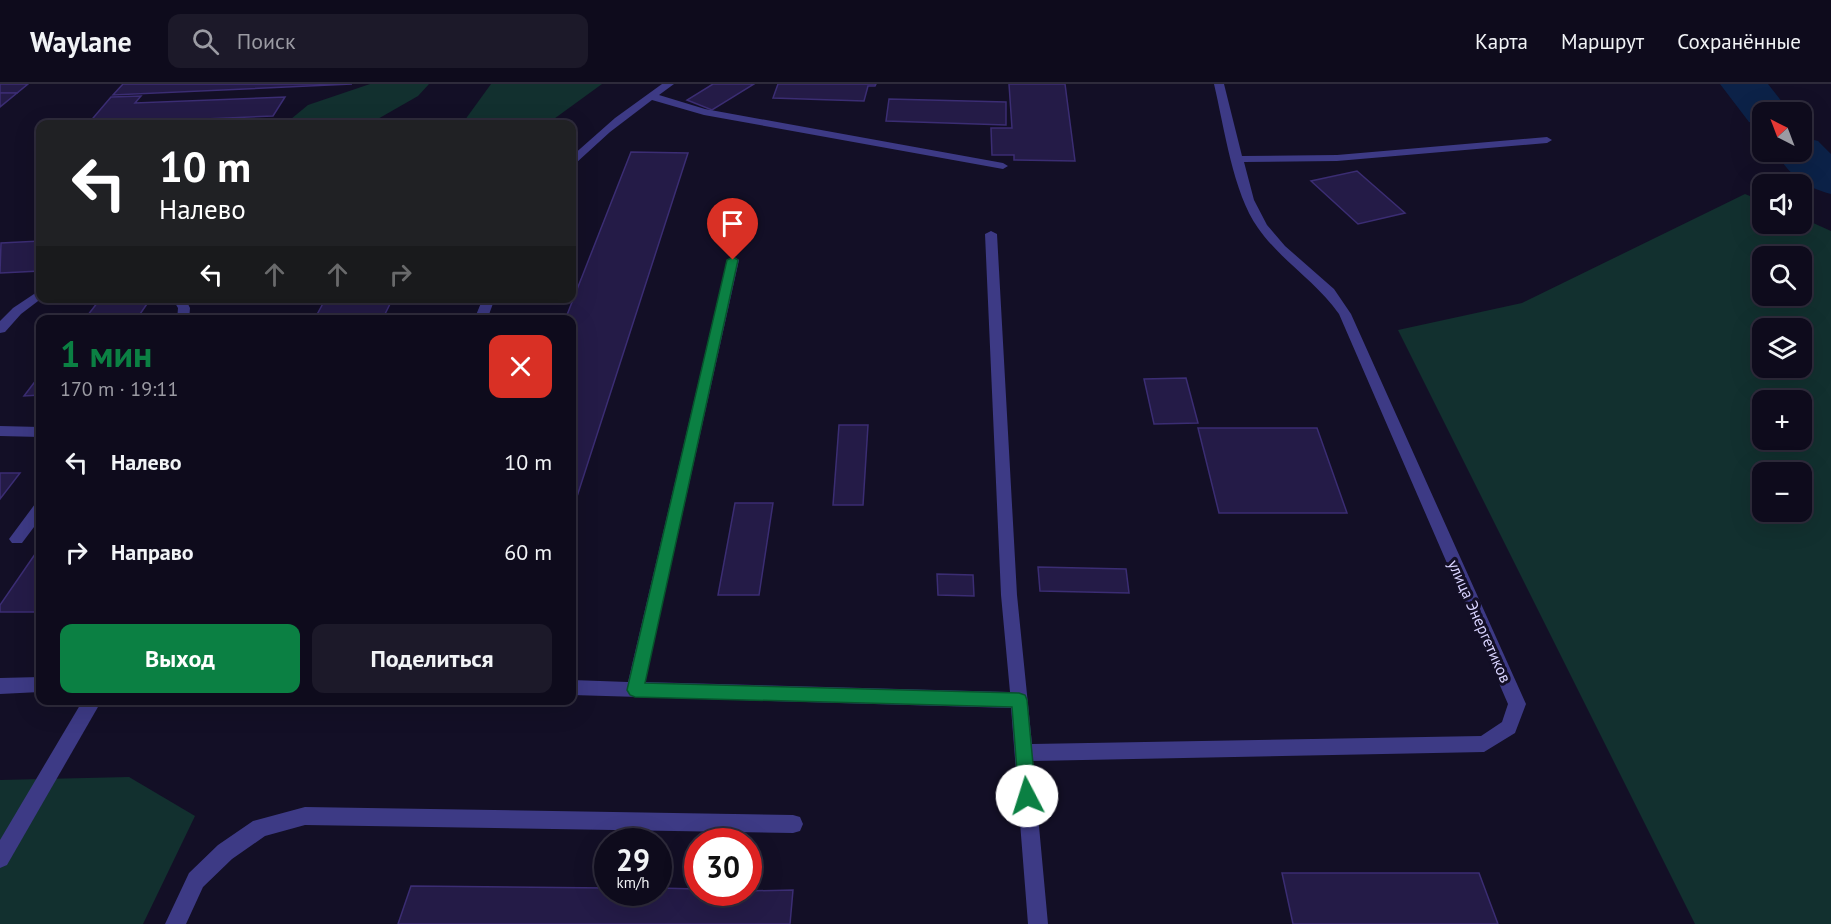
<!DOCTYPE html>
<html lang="ru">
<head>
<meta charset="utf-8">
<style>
  body { margin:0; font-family:"PT Sans",sans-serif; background:#1c1929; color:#f1f3f6; height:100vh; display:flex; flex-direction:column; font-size:22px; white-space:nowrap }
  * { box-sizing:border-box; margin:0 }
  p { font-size:20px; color:#9b9ba3 }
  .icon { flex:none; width:33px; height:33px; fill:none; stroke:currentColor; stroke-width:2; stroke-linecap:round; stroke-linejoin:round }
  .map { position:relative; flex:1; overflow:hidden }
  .details { position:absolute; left:36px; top:231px; width:540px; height:390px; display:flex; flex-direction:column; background:#0e0b1c; border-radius:12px; box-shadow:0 6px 24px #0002,0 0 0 2px #2e2b3b }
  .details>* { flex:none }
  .guide { position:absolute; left:36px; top:36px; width:540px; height:183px; border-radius:12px; box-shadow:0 6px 24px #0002,0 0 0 2px #2e2b3b; background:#202124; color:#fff; overflow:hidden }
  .needle { width:39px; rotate:318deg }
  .tools { position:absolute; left:1752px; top:18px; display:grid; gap:12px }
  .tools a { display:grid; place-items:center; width:60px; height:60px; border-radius:12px; background:#0e0b1c; box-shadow:0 6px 24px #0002,0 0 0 2px #2e2b3b; font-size:30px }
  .speed { position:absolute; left:594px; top:744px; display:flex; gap:12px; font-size:30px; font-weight:700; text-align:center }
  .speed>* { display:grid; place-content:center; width:78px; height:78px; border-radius:50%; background:#0e0b1c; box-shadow:0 6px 24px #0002,0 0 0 2px #2e2b3b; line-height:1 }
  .speed small { font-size:15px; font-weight:400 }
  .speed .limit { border:9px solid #d22; background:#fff; color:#111 }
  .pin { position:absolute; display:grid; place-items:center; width:51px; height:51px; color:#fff; margin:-62px -26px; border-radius:50% 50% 50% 0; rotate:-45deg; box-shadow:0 0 6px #0007 }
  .pin .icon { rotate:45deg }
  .me { position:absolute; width:66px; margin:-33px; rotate:355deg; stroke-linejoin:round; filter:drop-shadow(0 0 4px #0008) }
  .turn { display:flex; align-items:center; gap:21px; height:126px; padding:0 24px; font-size:27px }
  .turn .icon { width:78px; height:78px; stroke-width:2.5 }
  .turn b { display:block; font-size:42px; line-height:51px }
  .lanes { display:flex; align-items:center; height:57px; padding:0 24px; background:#0003; justify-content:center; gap:30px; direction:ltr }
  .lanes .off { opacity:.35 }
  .round { display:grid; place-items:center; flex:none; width:63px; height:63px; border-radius:12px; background:#1c1929 }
  .headline { display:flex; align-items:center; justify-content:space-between; height:102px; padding:0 24px }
  h1 { font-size:36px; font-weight:700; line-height:45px; color:#0b8043 }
  .cta { display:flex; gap:12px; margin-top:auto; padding:12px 24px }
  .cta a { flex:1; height:69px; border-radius:12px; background:#0b8043; color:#fff; font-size:24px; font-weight:700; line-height:69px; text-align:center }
  .cta a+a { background:#1c1929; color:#f1f3f6 }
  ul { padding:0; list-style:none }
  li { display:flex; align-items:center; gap:18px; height:90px; padding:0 24px }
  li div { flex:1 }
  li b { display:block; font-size:22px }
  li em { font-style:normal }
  header { display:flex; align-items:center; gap:36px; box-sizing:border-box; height:84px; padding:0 30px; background:#0e0b1c; border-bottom:2px solid #2e2b3b }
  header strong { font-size:28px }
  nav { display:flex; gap:33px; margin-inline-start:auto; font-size:21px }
  .search { width:420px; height:54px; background:#1c1929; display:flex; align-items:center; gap:15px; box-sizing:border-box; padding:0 21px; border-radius:12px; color:#9b9ba3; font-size:22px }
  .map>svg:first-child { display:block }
</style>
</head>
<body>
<header>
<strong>Waylane</strong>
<div class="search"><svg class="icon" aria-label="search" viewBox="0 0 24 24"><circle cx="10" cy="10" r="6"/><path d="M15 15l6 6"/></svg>Поиск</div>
<nav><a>Карта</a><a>Маршрут</a><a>Сохранённые</a></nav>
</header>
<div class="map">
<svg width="1831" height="840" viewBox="0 0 1831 840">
  <rect width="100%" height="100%" fill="#130f26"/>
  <g fill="#12302f" fill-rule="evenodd">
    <path d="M 370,0 L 429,0 L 418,12 L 369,40 L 285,40 L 308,21 Z"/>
    <path d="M 491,0 L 602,0 L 547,40 L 462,40 Z"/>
    <path d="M 1745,110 L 1762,117 L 1762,140 L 1802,140 L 1802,134 L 1831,147 L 1831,840 L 1695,840 L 1398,246 L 1522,219 ZM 1762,172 L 1802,172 L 1802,212 L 1762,212 ZM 1762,244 L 1802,244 L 1802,284 L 1762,284 ZM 1762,316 L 1802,316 L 1802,356 L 1762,356 ZM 1762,388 L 1802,388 L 1802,428 L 1762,428 Z"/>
    <path d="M 129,693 L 195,732 L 143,840 L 0,840 L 0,696 Z"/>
  </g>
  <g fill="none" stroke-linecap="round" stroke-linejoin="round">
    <g fill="#0c2248" fill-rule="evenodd">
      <path d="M 1720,0 L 1768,0 L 1790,28 L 1762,28 L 1762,42 L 1749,38 Z"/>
      <path d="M 1802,53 L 1818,57 L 1831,70 L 1831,110 C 1804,103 1790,91 1775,68 L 1802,68 Z"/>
    </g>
  </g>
  <g fill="#241b47" stroke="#3b2d73" stroke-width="1.5">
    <path d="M 0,0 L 28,0 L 17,9 L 0,9 Z"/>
    <path d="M 123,0 L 352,0 L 113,11 Z"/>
    <path d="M 713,0 L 754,0 L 712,26 L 687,16 Z"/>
    <path d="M 778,0 L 876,0 L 875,2 L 868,2 L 864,17 L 773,14 Z"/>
    <path d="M 1009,0 L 1065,0 L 1075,77 L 1014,76 L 1014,71 L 992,71 L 991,44 L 1012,44 Z"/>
    <path d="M 0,9 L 17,9 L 0,23 Z"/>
    <path d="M 141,12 L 135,19 L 285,13 L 273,32 L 88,40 L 111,13 Z"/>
    <path d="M 889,15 L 1006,18 L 1006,41 L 886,37 Z"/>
    <path d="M 631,68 L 688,69 L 572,428 L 572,236 L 565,236 Z"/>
    <path d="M 1357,87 L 1405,129 L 1358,140 L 1311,97 Z"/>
    <path d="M 40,157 L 40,187 L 0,189 L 1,159 Z"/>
    <path d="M 101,214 L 151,214 L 136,236 L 84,236 Z"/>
    <path d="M 326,214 L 393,214 L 382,236 L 314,236 Z"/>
    <path d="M 40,291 L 40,311 L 24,312 Z"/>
    <path d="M 1186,294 L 1198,339 L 1154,340 L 1144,295 Z"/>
    <path d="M 839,341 L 868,341 L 863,421 L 833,421 Z"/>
    <path d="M 1198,344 L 1317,344 L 1347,429 L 1219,429 Z"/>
    <path d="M 0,389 L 20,389 L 0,415 Z"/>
    <path d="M 735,419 L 773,419 L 759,511 L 718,511 Z"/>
    <path d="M 40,463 L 40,528 L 0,528 L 0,521 Z"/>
    <path d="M 1038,483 L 1126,485 L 1129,509 L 1040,507 Z"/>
    <path d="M 937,490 L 973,491 L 974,512 L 938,511 Z"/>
    <path d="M 1282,789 L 1479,789 L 1498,840 L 1293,840 Z"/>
    <path d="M 411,802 L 608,804 L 608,808 L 658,808 L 658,804 L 698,805 L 698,808 L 793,806 L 790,840 L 398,840 Z"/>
  </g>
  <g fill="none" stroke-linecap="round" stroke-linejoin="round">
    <g fill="#3d3a85" fill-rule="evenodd">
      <path d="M 662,0 L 674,0 L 659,11 L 705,25 L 1003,79 L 1008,82 L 1003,85 L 704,31 L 652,16 L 610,48 L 576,79 L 572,80 L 572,72 L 615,34 Z"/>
      <path d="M 1214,0 L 1224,0 L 1242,72 L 1337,71 L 1547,53 L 1552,56 L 1547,59 L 1337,77 L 1244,78 L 1254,116 L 1267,141 L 1285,162 L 1334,205 L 1351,230 L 1526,620 L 1515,649 L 1484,668 L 1033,677 L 1048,840 L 1028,840 L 1011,624 L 572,611 L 572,596 L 628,598 L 727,176 L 733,172 L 739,176 L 645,598 L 1010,608 L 1001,511 L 985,150 L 991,147 L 997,150 L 1017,511 L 1032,660 L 1481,652 L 1502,638 L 1508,620 L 1339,230 C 1316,197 1281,177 1258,144 C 1233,109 1224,42 1214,0 Z"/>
      <path d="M 40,206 L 42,214 L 21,230 L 5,248 L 0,249 L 0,237 L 13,224 Z"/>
      <path d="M 172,214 L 185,214 L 190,224 L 189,236 L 177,236 L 178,224 Z"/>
      <path d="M 483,214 L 495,214 L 487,236 L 474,236 Z"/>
      <path d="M 0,342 L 40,343 L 40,353 L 0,352 Z"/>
      <path d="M 40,418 L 40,435 L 22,459 L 12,459 L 9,455 L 12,451 L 35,420 Z"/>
      <path d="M 40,593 L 40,608 L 0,610 L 0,594 Z"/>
      <path d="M 83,616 L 102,616 L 7,781 L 0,784 L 0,756 Z"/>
      <path d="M 305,723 L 793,731 L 800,733 L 803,740 L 800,747 L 793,749 L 305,741 L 265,752 L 232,775 L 203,803 L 186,840 L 165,840 L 189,789 L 218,761 L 253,737 Z"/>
    </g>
  </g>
  <path fill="#0b8043" stroke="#07532c" stroke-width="1.5" d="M 733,173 L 738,176 L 645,599 L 1019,609 L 1025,611 L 1027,616 L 1036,712 L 1033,718 L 1027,720 L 1021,718 L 1019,712 L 1012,623 L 635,613 L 630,611 L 627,606 L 727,176 Z"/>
  <g text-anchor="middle" stroke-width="6" stroke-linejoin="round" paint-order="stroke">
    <g font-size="16" fill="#d9d4ff" stroke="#130f26">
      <text transform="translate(1480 537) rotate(66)" y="6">улица Энергетиков</text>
    </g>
  </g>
</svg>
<div class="tools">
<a><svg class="needle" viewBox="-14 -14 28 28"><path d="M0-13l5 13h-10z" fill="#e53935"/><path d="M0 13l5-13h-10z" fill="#9b9ba3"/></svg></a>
<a><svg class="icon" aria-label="sound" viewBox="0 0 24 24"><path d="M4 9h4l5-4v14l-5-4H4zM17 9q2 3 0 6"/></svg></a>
<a><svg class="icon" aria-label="search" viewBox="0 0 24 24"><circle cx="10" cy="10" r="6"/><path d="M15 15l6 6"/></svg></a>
<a><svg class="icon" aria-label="layers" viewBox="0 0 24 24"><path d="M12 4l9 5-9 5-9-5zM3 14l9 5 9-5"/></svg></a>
<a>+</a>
<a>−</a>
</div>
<div class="speed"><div>29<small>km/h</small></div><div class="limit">30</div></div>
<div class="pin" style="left:733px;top:176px;background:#d93025"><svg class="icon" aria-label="arrive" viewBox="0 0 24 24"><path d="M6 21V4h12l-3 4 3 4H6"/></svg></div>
<svg class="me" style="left:1027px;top:712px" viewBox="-20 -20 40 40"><circle r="19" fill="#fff"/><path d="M0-13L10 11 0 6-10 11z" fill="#0b8043"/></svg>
<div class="guide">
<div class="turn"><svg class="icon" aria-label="left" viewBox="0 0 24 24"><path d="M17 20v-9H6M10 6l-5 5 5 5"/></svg><div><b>10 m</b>Налево</div></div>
<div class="lanes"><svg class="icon" aria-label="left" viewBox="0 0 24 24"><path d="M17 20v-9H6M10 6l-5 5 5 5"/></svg><svg class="icon off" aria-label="ahead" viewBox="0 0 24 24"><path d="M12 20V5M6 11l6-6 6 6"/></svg><svg class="icon off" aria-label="ahead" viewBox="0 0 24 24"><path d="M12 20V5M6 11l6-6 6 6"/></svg><svg class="icon off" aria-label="right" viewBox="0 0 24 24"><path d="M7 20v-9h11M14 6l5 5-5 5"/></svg></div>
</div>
<section class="details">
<div class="headline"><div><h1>1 мин</h1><p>170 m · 19:11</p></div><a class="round" style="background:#d93025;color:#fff"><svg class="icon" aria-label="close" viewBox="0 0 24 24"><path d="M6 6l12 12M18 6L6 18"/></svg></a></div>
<ul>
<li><svg class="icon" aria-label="left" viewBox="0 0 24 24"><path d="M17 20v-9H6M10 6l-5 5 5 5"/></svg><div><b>Налево</b></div><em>10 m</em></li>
<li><svg class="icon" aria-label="right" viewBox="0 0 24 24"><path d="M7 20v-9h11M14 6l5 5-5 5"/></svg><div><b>Направо</b></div><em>60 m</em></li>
</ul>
<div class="cta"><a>Выход</a><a>Поделиться</a></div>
</section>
</div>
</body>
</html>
